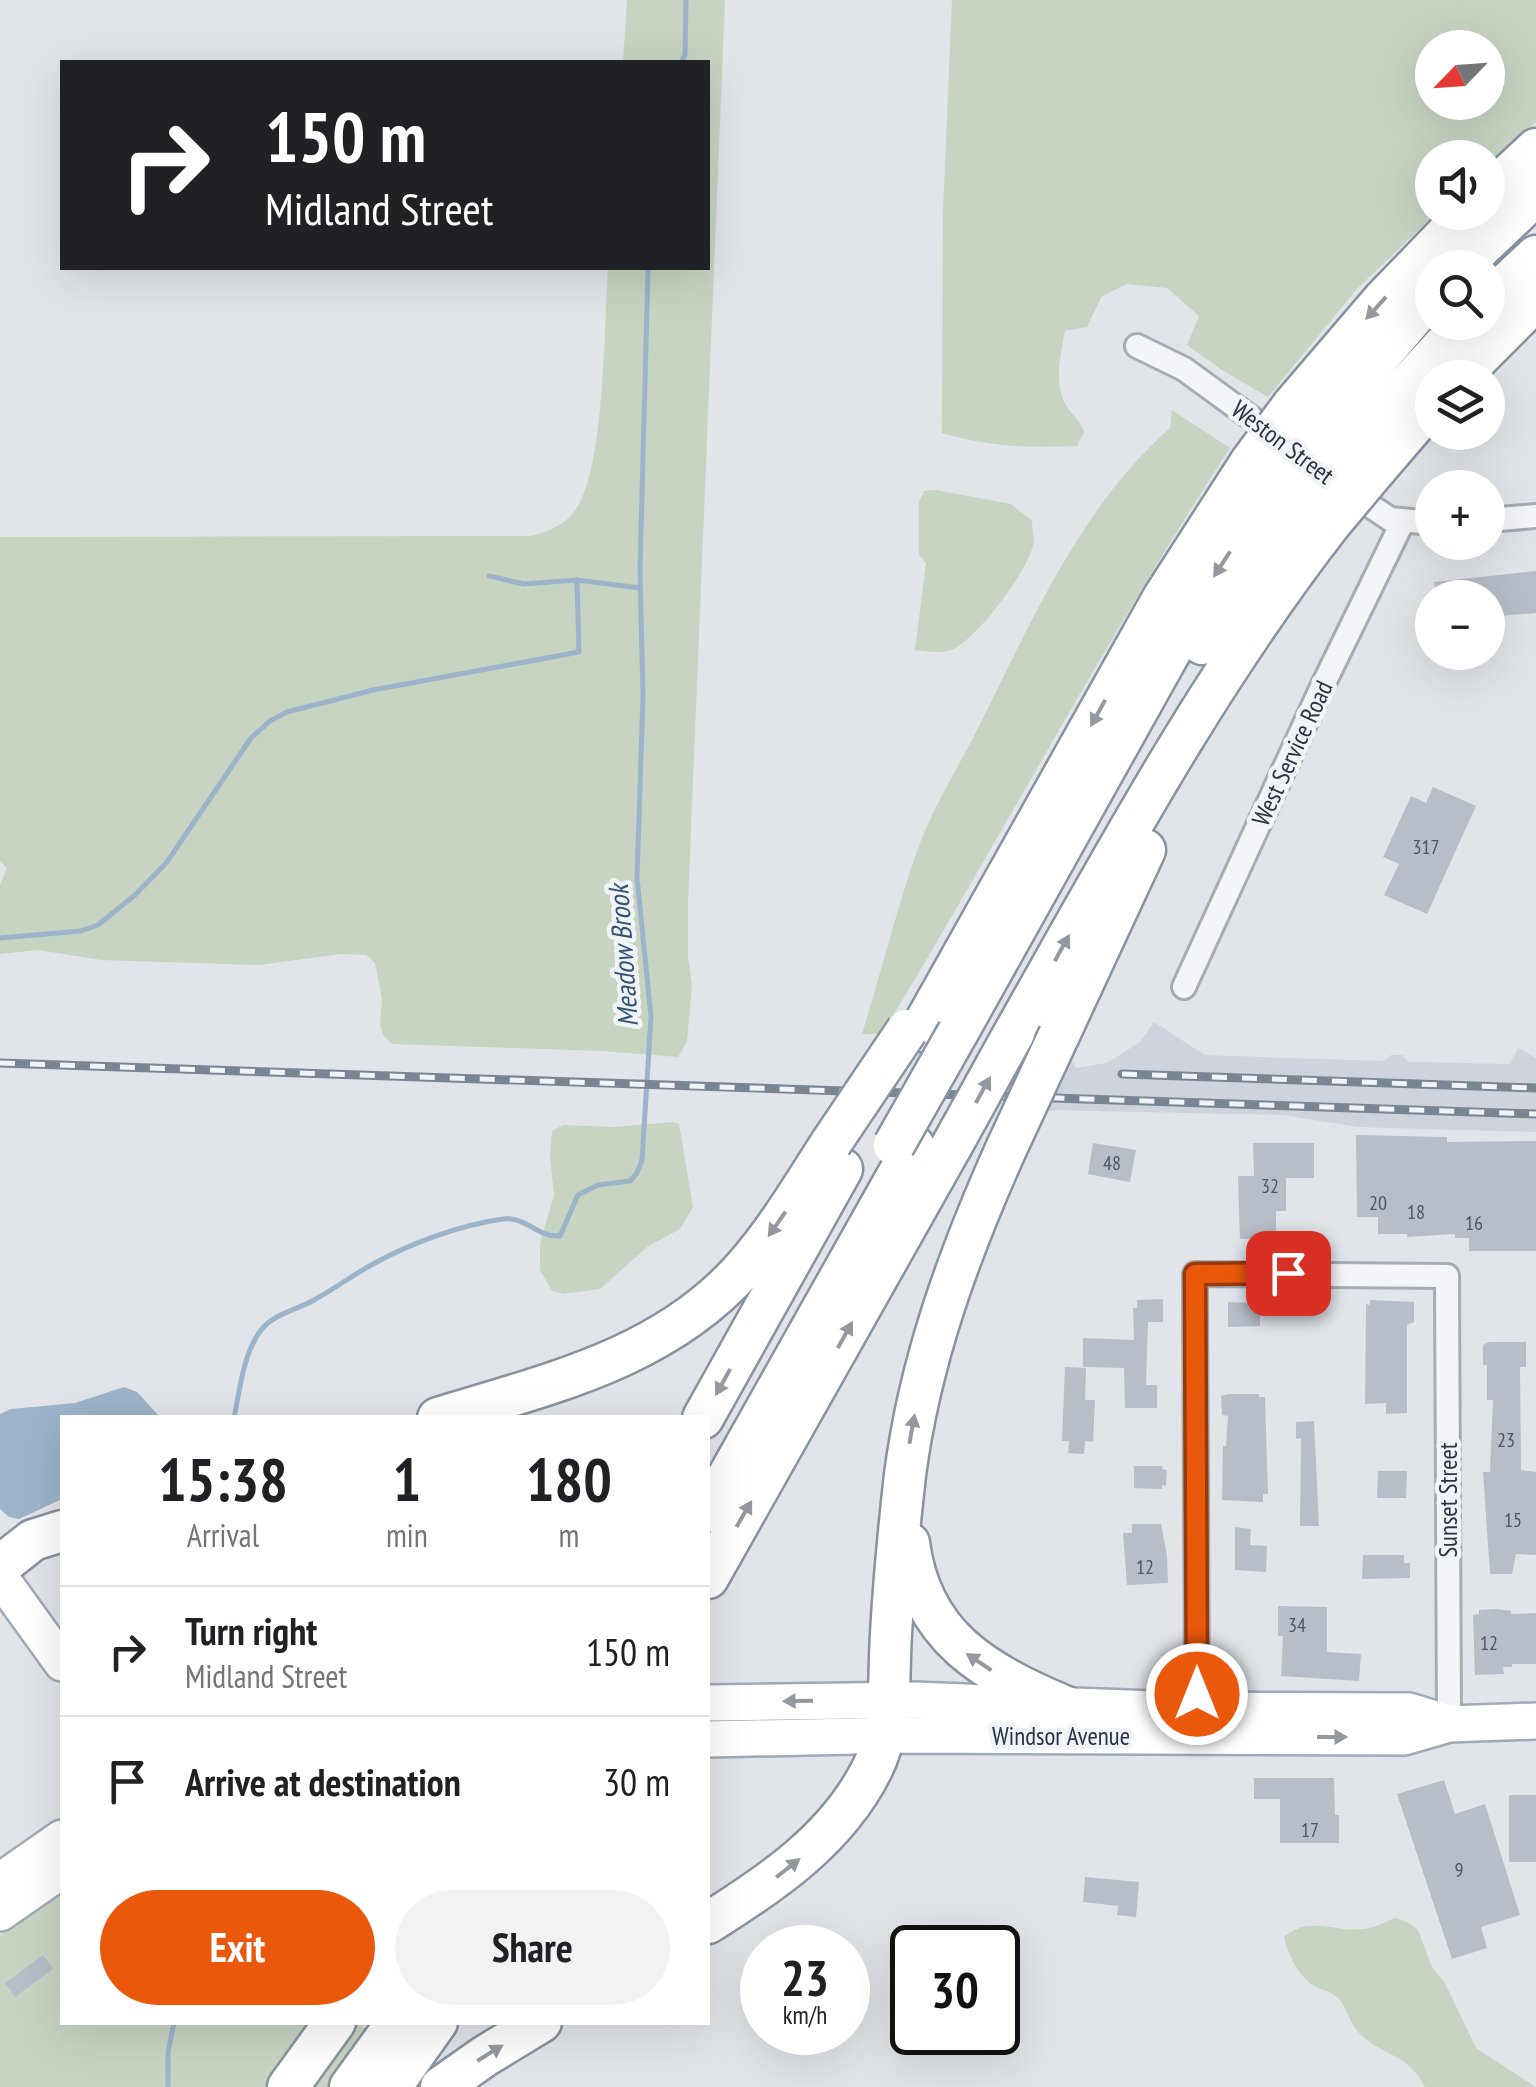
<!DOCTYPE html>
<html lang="en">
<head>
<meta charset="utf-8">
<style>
  body { margin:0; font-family:"PT Sans Narrow",sans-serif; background:#f2f2f2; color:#202124; height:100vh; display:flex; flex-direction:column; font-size:38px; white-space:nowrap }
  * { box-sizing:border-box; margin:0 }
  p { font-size:32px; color:#757577 }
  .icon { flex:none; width:55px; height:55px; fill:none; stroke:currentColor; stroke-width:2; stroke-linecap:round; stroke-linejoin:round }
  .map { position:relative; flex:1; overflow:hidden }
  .side { position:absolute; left:60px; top:1415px; width:650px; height:610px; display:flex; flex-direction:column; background:#fff; border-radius:0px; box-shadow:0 10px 40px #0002 }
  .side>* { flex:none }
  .banner { position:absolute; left:60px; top:60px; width:650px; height:210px; border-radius:0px; box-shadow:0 10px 40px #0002; background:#202124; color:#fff; overflow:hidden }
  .needle { width:65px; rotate:245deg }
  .controls { position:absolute; left:1415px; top:30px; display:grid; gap:20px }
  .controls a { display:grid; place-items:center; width:90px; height:90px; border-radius:50%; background:#fff; box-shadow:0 10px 40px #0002; font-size:50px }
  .speed { position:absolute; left:740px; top:1925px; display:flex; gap:20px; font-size:50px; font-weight:700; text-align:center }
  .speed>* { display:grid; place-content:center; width:130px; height:130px; border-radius:50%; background:#fff; box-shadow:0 10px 40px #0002; line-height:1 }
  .speed small { font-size:25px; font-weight:400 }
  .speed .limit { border:5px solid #111; border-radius:15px; background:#fff; color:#111 }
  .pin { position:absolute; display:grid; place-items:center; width:85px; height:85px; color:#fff; margin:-42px; border-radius:20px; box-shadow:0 5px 15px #0006 }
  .me { position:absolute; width:110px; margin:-55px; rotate:0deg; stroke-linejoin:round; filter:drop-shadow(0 0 8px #0008) }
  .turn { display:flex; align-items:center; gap:35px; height:210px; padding:0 40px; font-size:45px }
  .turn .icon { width:130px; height:130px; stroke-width:2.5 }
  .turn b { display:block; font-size:70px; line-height:85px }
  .eta { display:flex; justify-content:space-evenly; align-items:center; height:170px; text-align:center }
  .eta b { font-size:60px; font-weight:600; line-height:70px }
  .button { display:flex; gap:20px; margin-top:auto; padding:20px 40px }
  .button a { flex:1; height:115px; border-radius:60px; background:#ea580c; color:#fff; font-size:40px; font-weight:600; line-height:115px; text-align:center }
  .button a+a { background:#f2f2f2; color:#202124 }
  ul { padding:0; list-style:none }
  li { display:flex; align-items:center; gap:30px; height:130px; padding:0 40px; border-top:2px solid #e0e0e0 }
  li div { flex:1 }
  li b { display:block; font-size:38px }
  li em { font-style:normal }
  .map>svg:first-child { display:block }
</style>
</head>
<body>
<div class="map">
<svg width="1536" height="2087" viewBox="0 0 1536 2087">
  <rect width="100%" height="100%" fill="#e1e5ea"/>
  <path fill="#cfd4dc" d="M 1154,1022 L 1205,1055 L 1383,1061 L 1391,1055 L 1402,1055 L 1409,1062 L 1510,1064 L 1518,1048 L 1536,1058 L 1536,1132 L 1357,1127 L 1284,1115 L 1040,1110 L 1070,1058 L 1076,1068 L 1107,1063 L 1140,1042 Z"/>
  <g fill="#c7d4c2" fill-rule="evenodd">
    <path d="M 627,0 L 725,0 L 688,904 L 688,957 L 692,984 L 687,1042 L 678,1057 L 602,1051 L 392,1044 L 383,1035 L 380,1024 L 382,999 L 375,963 L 366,955 L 341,954 L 259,965 L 101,960 L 38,950 L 0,954 L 0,885 L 7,868 L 0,861 L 0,537 L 529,536 C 549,533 569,523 579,504 C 605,457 604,325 608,268 L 708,268 L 708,62 L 623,62 Z"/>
    <path d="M 952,0 L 1536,0 L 1536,122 L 1488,164 L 1488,158 L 1432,158 L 1432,212 L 1436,213 L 1357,289 L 1268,397 L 1222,370 L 1187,345 L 1199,316 L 1167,288 L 1127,284 L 1102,296 L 1087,327 L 1065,331 C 1061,355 1053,382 1066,405 C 1072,416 1080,419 1084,432 L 1077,446 C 1027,448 991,447 942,433 L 943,210 ZM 1432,48 L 1488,48 L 1488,102 L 1432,102 Z"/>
    <path d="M 1172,410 L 1230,448 C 1111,630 1009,823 897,1009 L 881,1034 L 862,1034 C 881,973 896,911 917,851 C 932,809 958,768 978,728 C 1031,623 1080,507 1170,428 Z"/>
    <path d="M 936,490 L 1011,504 L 1032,521 C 1032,529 1035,538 1033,545 C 1027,572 983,629 960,645 C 947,655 930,652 915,650 L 926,563 L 919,554 L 919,502 L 924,491 Z"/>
    <path d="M 672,1122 L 679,1124 L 693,1207 L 680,1229 L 647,1247 L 600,1289 L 563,1294 L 552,1291 L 540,1270 L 540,1243 L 554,1195 L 550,1156 L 552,1131 L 563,1125 L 614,1127 Z"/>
    <path d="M 62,1890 L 62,2022 L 360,2023 L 407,2087 L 0,2087 L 0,1935 Z"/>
    <path d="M 1395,1918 L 1407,1922 L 1418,1930 L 1431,1965 L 1446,1985 L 1476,2048 L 1536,2087 L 1425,2087 C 1406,2051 1384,2058 1359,2033 C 1349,2023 1348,2009 1339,1999 C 1332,1991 1319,1990 1311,1984 C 1296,1972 1288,1954 1284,1937 C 1311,1914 1334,1933 1363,1929 C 1374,1928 1385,1922 1395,1918 Z"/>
  </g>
  <path fill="#9bb4ca" d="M 124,1387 L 137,1392 L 160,1417 L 62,1418 L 62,1499 L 19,1519 L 9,1517 L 0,1509 L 0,1414 L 11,1409 L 75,1403 Z"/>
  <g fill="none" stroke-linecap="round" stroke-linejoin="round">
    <g stroke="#9bb4ca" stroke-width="5">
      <path d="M 681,62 L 685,55 L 686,0"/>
      <path d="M 489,576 L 524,584 L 577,580"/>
      <path d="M 0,938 L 81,931 L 98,925 L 135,895 L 167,862 L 251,738 L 270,721 L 287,712 L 373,690 L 579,652 L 577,580 L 640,588"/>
      <path d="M 234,1418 C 240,1389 243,1354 261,1330 C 273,1314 297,1310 314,1300 C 334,1289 353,1275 373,1264 C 411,1243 460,1225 503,1219 C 526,1216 538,1238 560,1236 L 578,1195 L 598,1185 L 630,1181 L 637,1173 L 642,1160 L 651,1017 L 637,878 L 643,697 L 640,570 L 648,268"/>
      <path d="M 168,2087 L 168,2053 L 174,2022"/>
    </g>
  </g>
  <g fill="#b8bec7">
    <path d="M 1536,571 L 1536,613 L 1488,617 L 1488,598 L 1436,598 L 1434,582 Z"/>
    <path d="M 1433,787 L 1476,806 L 1427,914 L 1384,895 L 1399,864 L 1383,857 L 1411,796 L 1426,803 Z"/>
    <path d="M 1356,1135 L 1447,1137 L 1447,1142 L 1536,1141 L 1536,1251 L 1469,1251 L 1469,1238 L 1455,1238 L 1455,1234 L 1407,1237 L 1407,1234 L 1378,1234 L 1378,1217 L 1357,1217 Z"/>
    <path d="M 1093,1143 L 1136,1150 L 1130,1182 L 1088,1174 Z"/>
    <path d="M 1253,1143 L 1314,1143 L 1314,1178 L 1286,1178 L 1286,1211 L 1276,1211 L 1276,1234 L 1266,1235 L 1266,1239 L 1240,1239 L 1238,1176 L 1254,1176 Z"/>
    <path d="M 1163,1299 L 1163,1322 L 1148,1322 L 1146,1385 L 1157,1385 L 1157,1408 L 1125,1408 L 1124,1368 L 1083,1367 L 1083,1338 L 1134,1340 L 1133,1308 L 1137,1308 L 1137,1300 Z"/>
    <path d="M 1370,1300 L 1414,1302 L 1414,1322 L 1407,1325 L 1407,1413 L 1386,1414 L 1386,1403 L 1365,1404 L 1366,1304 L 1370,1305 Z"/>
    <path d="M 1228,1302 L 1260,1303 L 1260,1326 L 1228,1327 Z"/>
    <path d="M 1489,1342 L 1526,1342 L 1526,1367 L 1520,1367 L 1521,1470 L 1536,1472 L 1536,1555 L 1516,1554 L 1512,1574 L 1490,1574 L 1483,1472 L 1490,1472 L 1493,1400 L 1487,1400 L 1487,1365 L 1483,1365 L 1483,1345 Z"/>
    <path d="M 1065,1367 L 1086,1368 L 1085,1400 L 1095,1400 L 1093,1442 L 1085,1441 L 1084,1454 L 1068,1453 L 1069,1441 L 1062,1441 Z"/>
    <path d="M 1228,1394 L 1259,1394 L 1259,1397 L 1265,1397 L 1268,1494 L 1263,1494 L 1263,1502 L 1222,1500 L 1223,1446 L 1226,1446 L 1228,1416 L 1222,1415 L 1221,1396 Z"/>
    <path d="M 1314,1421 L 1319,1526 L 1300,1526 L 1301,1438 L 1296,1439 L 1296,1422 Z"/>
    <path d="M 1134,1466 L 1162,1466 L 1162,1469 L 1167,1470 L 1166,1486 L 1162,1485 L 1162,1489 L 1134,1488 Z"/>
    <path d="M 1378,1471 L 1407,1471 L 1406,1498 L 1377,1498 Z"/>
    <path d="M 1132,1524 L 1161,1524 L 1167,1556 L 1168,1583 L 1127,1585 L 1123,1533 L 1132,1533 Z"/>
    <path d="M 1235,1527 L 1251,1529 L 1250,1545 L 1267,1546 L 1266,1572 L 1235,1570 Z"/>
    <path d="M 1363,1555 L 1404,1555 L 1404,1563 L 1410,1563 L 1410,1578 L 1362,1579 Z"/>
    <path d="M 1278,1606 L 1327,1607 L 1327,1652 L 1361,1654 L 1359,1681 L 1281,1676 L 1283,1636 L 1278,1636 Z"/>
    <path d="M 1497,1609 L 1511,1611 L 1511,1614 L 1536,1613 L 1536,1664 L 1512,1664 L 1512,1667 L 1503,1667 L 1504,1674 L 1475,1675 L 1473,1615 L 1479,1614 L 1479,1610 Z"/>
    <path d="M 1254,1778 L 1334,1778 L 1335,1815 L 1339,1815 L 1339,1843 L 1280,1843 L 1280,1799 L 1254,1799 Z"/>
    <path d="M 1444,1780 L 1455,1814 L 1485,1804 L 1520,1915 L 1481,1927 L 1487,1948 L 1452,1959 L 1397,1794 Z"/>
    <rect x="1509" y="1795" width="27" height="67"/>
    <path d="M 1085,1877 L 1139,1882 L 1136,1917 L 1117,1915 L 1118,1906 L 1083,1902 Z"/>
    <path d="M 43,1955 L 53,1969 L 15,1997 L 5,1983 Z"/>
  </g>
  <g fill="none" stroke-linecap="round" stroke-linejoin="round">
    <g stroke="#a6acb4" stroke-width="28">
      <g id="street">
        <path d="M 1137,346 L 1184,369 L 1280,439"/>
        <path d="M 1345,489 L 1390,519 L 1432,523"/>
        <path d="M 1488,520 L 1536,516"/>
        <path d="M 1184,987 L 1321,689 L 1403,521"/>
        <path d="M 1197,1720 L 1195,1274 L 1447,1276 L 1449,1724"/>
      </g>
    </g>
    <g stroke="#a0a9b6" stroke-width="40">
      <g id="primary">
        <path d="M 0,1577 L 62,1663"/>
        <path d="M 708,1703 L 914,1700 L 1180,1710 L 1409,1711 L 1448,1723"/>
        <path d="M 708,1739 L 904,1735 L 1404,1737 L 1449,1724 L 1536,1721"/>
        <path d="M 0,1881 L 62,1838"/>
        <path d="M 0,1913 L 62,1870"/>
      </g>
    </g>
    <g stroke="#8893a1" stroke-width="45">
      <g id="highway">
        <path d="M 1488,194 L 1536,149"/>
        <path d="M 1459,268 L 1536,195"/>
        <path d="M 1488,301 L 1536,256"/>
        <path d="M 1458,378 L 1536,300"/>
        <path d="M 1293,405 L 1383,300 L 1468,212"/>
        <path d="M 1320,426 L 1432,295"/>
        <path d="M 1350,448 L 1465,322"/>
        <path d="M 1377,468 L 1432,404"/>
        <path d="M 1202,644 L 1305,504"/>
        <path d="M 920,1031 L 1163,598 L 1250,463"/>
        <path d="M 958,1032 L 1193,611 L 1277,483"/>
        <path d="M 1014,1033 C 1113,858 1207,682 1331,523"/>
        <path d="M 1059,1035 L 1145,850"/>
        <path d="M 438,1418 C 548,1384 663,1359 743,1269 C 777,1231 803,1186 831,1143"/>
        <path d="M 703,1418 L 842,1169"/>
        <path d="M 708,1512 L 914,1146"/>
        <path d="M 909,1543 C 921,1638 986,1673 1066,1707"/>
        <path d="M 0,1566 L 33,1540 L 62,1531"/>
        <path d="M 708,1578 L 951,1147"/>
        <path d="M 708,1923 C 772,1883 837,1839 872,1769 C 893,1728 888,1679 891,1634 C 894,1581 899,1528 905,1475 C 920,1360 959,1254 1006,1149"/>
        <path d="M 288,2087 L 335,2022"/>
        <path d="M 350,2087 L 397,2022"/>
        <path d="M 391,2087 L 437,2022"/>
        <path d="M 441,2087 L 485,2056 L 541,2022"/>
      </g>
    </g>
    <use href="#street" stroke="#f4f5f8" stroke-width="22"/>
    <use href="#primary" stroke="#fff" stroke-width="35"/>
    <use href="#highway" stroke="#fff" stroke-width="40"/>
    <g stroke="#7a8594" stroke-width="9">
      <g id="rail">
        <path d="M 0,1063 L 1536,1114"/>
        <path d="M 1122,1074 L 1536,1088"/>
      </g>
    </g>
    <use href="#rail" stroke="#f1f4f7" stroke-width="5" stroke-dasharray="15" stroke-linecap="butt"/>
    <g stroke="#8893a1" stroke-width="45" stroke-linecap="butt">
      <g id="highway-bridge">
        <path d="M 1250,463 L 1293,405"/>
        <path d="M 1277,483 L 1320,426"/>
        <path d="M 1305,504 L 1350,448"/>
        <path d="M 1331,523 L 1377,468"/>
        <path d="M 831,1143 L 907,1030"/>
        <path d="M 894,1145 L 958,1032"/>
        <path d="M 951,1147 L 1014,1033"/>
        <path d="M 1006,1149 L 1059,1035"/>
      </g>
    </g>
    <use href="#highway-bridge" stroke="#fff" stroke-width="40"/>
  </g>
  <defs><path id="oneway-solid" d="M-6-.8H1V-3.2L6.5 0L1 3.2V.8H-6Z" transform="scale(2.5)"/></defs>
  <g fill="#9499a0">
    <use href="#oneway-solid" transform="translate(1376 308) rotate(132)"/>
    <use href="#oneway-solid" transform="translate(1222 564) rotate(123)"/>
    <use href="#oneway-solid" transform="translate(1098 713) rotate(119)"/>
    <use href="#oneway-solid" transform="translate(1062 948) rotate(-61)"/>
    <use href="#oneway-solid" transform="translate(983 1090) rotate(-61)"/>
    <use href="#oneway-solid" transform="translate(777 1224) rotate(125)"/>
    <use href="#oneway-solid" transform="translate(845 1335) rotate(-61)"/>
    <use href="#oneway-solid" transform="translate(723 1382) rotate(119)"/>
    <use href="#oneway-solid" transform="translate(912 1429) rotate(-80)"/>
    <use href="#oneway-solid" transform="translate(744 1514) rotate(-60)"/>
    <use href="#oneway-solid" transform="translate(979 1662) rotate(-146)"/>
    <use href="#oneway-solid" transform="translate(798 1701) rotate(179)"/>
    <use href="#oneway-solid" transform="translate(1332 1737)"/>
    <use href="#oneway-solid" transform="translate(788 1868) rotate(-38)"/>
    <use href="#oneway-solid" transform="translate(490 2053) rotate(-32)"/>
  </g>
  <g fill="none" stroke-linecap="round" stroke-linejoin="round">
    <g stroke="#983908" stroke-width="25">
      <path id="route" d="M 1197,1694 L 1195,1274 L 1288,1273"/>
    </g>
    <use href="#route" stroke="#ea580c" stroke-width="18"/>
  </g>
  <g text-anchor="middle" stroke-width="9" stroke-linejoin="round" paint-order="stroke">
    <g font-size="20" fill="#4d5663">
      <text x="1426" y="854">317</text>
      <text x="1112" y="1170">48</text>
      <text x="1270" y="1193">32</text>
      <text x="1378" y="1210">20</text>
      <text x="1416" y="1219">18</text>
      <text x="1474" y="1230">16</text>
      <text x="1506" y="1447">23</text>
      <text x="1513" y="1527">15</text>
      <text x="1145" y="1574">12</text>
      <text x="1297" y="1632">34</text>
      <text x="1489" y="1650">12</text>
      <text x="1310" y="1837">17</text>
      <text x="1459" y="1877">9</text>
    </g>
    <g font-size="25" fill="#293342" stroke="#f1f4f7">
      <text transform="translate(1283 442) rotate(37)" y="9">Weston Street</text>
      <text transform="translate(1292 753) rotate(-65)" y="9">West Service Road</text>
      <text transform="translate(1448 1500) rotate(-90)" y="9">Sunset Street</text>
      <text x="1061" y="1745">Windsor Avenue</text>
    </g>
    <g font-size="28" font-style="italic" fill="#325376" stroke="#f1f4f7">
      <text transform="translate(623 956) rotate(-94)" y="10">Meadow Brook</text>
    </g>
  </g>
</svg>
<div class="controls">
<a><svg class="needle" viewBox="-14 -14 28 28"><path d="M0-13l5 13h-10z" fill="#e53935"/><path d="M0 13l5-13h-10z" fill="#757577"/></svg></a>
<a><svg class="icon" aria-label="sound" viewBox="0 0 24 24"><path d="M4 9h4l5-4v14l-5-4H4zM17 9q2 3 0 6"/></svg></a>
<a><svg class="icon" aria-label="search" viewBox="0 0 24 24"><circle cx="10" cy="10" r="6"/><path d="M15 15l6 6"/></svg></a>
<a><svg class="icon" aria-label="layers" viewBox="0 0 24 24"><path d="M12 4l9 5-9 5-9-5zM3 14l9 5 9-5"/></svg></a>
<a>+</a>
<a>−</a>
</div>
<div class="speed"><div>23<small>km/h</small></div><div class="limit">30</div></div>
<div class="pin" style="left:1288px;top:1273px;background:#d93025"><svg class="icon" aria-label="arrive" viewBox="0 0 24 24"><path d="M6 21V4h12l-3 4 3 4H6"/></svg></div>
<svg class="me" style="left:1197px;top:1694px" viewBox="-20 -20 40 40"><circle r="17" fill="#ea580c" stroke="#fff" stroke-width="3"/><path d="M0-11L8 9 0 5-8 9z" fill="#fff"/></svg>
<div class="banner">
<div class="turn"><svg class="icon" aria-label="right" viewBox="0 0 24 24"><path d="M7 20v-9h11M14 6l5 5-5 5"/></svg><div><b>150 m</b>Midland Street</div></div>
</div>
<section class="side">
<div class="eta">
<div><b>15:38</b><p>Arrival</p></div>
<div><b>1</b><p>min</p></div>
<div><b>180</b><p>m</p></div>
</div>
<ul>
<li><svg class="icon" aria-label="right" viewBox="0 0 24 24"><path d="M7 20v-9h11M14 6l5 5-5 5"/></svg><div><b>Turn right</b><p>Midland Street</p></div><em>150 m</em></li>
<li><svg class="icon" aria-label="arrive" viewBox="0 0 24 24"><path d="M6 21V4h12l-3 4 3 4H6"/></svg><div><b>Arrive at destination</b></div><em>30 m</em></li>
</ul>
<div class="button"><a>Exit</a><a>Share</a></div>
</section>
</div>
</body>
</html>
